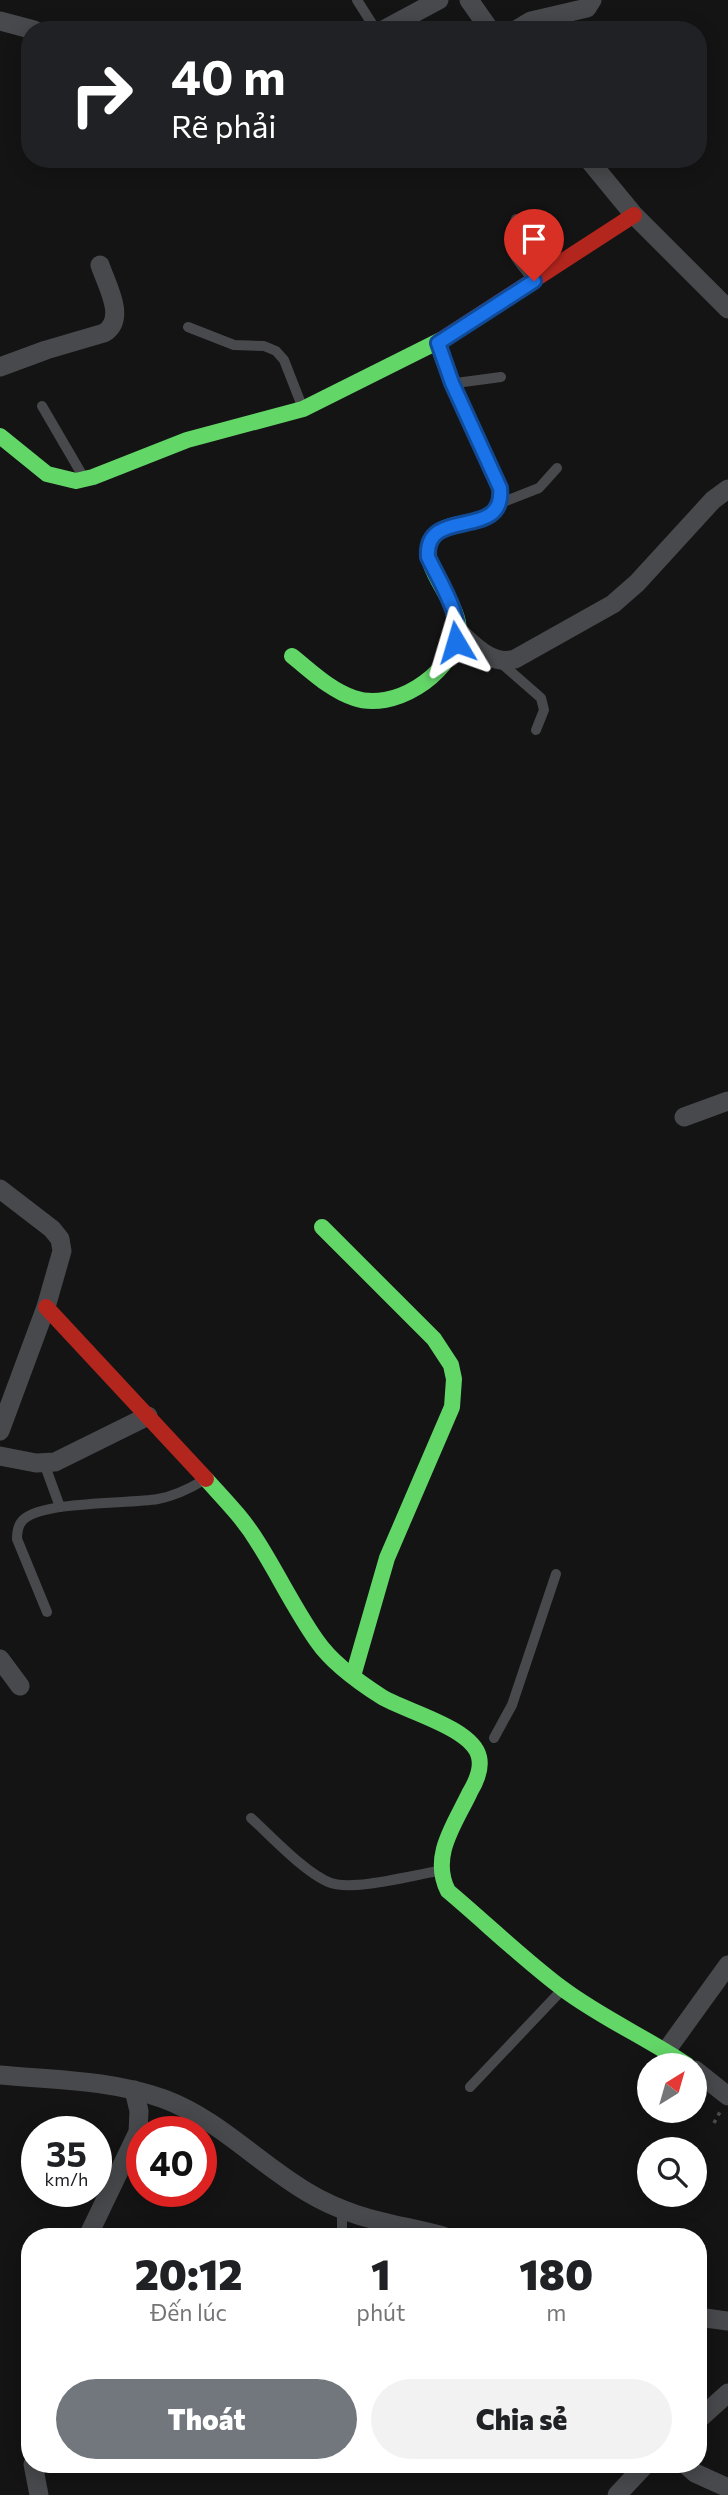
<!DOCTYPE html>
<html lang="vi">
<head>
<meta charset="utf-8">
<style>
  body { margin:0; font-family:Commissioner,sans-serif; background:#f2f2f2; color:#202124; height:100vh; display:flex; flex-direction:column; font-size:26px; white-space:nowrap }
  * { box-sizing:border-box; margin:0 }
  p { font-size:23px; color:#757577 }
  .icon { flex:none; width:38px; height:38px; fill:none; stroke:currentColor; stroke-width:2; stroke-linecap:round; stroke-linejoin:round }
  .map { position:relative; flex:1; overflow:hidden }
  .panel { position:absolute; left:21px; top:2228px; width:686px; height:245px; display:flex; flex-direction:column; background:#fff; border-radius:28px; box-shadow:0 4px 18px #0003 }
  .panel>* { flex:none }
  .banner { position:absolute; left:21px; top:21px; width:686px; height:147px; border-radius:28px; box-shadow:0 4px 18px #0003; background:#202124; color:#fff; overflow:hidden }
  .needle { width:46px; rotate:37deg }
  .fabs { position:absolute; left:637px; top:2053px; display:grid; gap:14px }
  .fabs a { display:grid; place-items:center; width:70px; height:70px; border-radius:50%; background:#fff; box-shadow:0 4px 18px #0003; font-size:35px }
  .speed { position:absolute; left:21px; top:2116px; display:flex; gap:14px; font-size:35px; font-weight:700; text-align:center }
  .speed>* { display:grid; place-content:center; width:91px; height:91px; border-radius:50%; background:#fff; box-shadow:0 4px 18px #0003; line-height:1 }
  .speed small { font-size:18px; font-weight:400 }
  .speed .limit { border:10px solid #d22; background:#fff; color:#111 }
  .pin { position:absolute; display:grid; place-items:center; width:60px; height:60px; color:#fff; margin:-72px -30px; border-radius:50% 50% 50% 0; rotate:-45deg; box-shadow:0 0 7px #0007 }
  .pin .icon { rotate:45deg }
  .me { position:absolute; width:77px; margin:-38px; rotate:353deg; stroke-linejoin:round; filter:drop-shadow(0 0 5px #0008) }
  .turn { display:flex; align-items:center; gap:24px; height:147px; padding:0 35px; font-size:32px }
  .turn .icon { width:91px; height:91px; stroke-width:2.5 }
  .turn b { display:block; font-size:49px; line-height:60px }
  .eta { display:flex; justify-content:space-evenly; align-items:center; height:119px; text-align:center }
  .eta b { font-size:42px; font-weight:800; line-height:49px }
  .cta { display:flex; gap:14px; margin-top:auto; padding:14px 35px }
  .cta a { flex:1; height:80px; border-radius:42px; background:#72767d; color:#fff; font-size:28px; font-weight:800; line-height:80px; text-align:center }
  .cta a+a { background:#f2f2f2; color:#202124 }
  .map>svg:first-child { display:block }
</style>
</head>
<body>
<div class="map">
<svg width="728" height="2495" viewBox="0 0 728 2495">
  <rect width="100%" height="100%" fill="#141414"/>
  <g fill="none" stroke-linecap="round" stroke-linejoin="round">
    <path stroke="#4a4b4e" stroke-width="3.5" stroke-dasharray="3.5 5" stroke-linecap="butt" d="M 714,2123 L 721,2110"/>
    <g stroke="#48494c" stroke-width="10">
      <path d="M 357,0 L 376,30"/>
      <path d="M 516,219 C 505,248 513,255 531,277"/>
      <path d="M 188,327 L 234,345 L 264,346 L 276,351 L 284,360 L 302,406"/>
      <path d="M 456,383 L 501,377"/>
      <path d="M 42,406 L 84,478"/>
      <path d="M 503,502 L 539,488 L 557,468"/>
      <path d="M 501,663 L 541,698 L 544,710 L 536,730"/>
      <path d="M 44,1463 L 60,1507"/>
      <path d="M 47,1612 L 17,1539 C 17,1531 18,1524 24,1519 C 45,1501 128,1504 158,1499 C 175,1496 189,1489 204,1480"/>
      <path d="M 494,1738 L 512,1705 L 556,1574"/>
      <path d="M 251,1818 C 271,1836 307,1875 331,1883 C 354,1891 413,1875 439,1871"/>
      <path d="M 470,2087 L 560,1992"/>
      <path d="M 342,2236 L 342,2211"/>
    </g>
    <g stroke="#48494c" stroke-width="19">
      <path d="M 469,0 L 490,30"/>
      <path d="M 0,21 L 34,30"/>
      <path d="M 383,30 L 439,0"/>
      <path d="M 516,30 L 531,21 L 587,8 L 592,0"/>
      <path d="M 588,159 L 634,215 L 728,309"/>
      <path d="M 0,367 L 46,350 L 104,333 C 127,319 107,286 100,265"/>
      <path d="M 459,632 C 475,646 492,666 515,659 L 613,604 L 637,583 L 713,500 L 728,489"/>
      <path d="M 684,1117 L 728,1101"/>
      <path d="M 0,1189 L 52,1229 L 60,1239 L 62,1251 L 46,1307 L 0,1431"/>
      <path d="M 0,1456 L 36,1463 L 55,1462 L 148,1416"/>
      <path d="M 0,1659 L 20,1686"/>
      <path d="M 666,2051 L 728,1965"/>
      <path d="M 695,2070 L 728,2096"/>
      <path d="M 0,2075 C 55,2080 112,2080 164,2099 C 218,2119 258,2163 307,2192 C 353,2220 394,2223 443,2236"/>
      <path d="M 88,2236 L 138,2132 L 139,2111 L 134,2090"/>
      <path d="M 698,2317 L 728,2321"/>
      <path d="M 698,2420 L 728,2393"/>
      <path d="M 33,2464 L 39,2495"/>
      <path d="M 685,2464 L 695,2473 L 728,2488"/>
      <path d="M 617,2495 L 646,2464"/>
    </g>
    <g stroke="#63d668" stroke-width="16">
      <path d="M 0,436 L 47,474 L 76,481 L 93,477 L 187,440 L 303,409 L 441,340"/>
      <path d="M 292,656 C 311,671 330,690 354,698 C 393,712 449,676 458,636 C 465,605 417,568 431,541 C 443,515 488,531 499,504 C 500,500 500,492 500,488 L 452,383 L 437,343"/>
      <path d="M 322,1227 L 434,1339 L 451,1365 L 454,1379 L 452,1407 L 387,1558 L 353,1676"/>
      <path d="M 206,1479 C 224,1499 243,1518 257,1541 C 278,1574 295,1610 317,1641 C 332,1663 360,1683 382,1697 C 405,1711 473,1728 479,1757 C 482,1769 476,1782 470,1792 C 455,1824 430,1856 448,1891 C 486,1923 523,1959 563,1989 C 602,2018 647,2038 687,2065"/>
    </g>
    <g stroke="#b3261e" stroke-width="16">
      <path d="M 441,340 L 634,215"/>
      <path d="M 46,1307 L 206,1479"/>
    </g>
  </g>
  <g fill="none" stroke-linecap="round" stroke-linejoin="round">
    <g stroke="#114b97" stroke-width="18">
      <path id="route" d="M 456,642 C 463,616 439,581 428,557 C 424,505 506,542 500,488 L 452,383 L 438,343 L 534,281"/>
    </g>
    <use href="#route" stroke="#1a73e8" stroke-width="12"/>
  </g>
</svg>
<div class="fabs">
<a><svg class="needle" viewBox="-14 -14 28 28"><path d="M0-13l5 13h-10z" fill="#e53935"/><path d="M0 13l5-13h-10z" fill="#757577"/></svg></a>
<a><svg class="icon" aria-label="search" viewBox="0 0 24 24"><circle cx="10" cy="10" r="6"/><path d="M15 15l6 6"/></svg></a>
</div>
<div class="speed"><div>35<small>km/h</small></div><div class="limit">40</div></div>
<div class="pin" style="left:534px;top:281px;background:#d93025"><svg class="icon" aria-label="arrive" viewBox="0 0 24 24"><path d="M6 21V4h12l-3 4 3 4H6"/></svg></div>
<svg class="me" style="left:456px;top:642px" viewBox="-20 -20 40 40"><path d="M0-17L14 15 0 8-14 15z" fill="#1a73e8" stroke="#fff" stroke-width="4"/></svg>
<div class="banner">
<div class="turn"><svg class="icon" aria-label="right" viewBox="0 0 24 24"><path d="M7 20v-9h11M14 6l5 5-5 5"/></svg><div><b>40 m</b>Rẽ phải</div></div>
</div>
<section class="panel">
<div class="eta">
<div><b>20:12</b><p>Đến lúc</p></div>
<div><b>1</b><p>phút</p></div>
<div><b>180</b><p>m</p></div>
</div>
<div class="cta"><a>Thoát</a><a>Chia sẻ</a></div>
</section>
</div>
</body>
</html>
